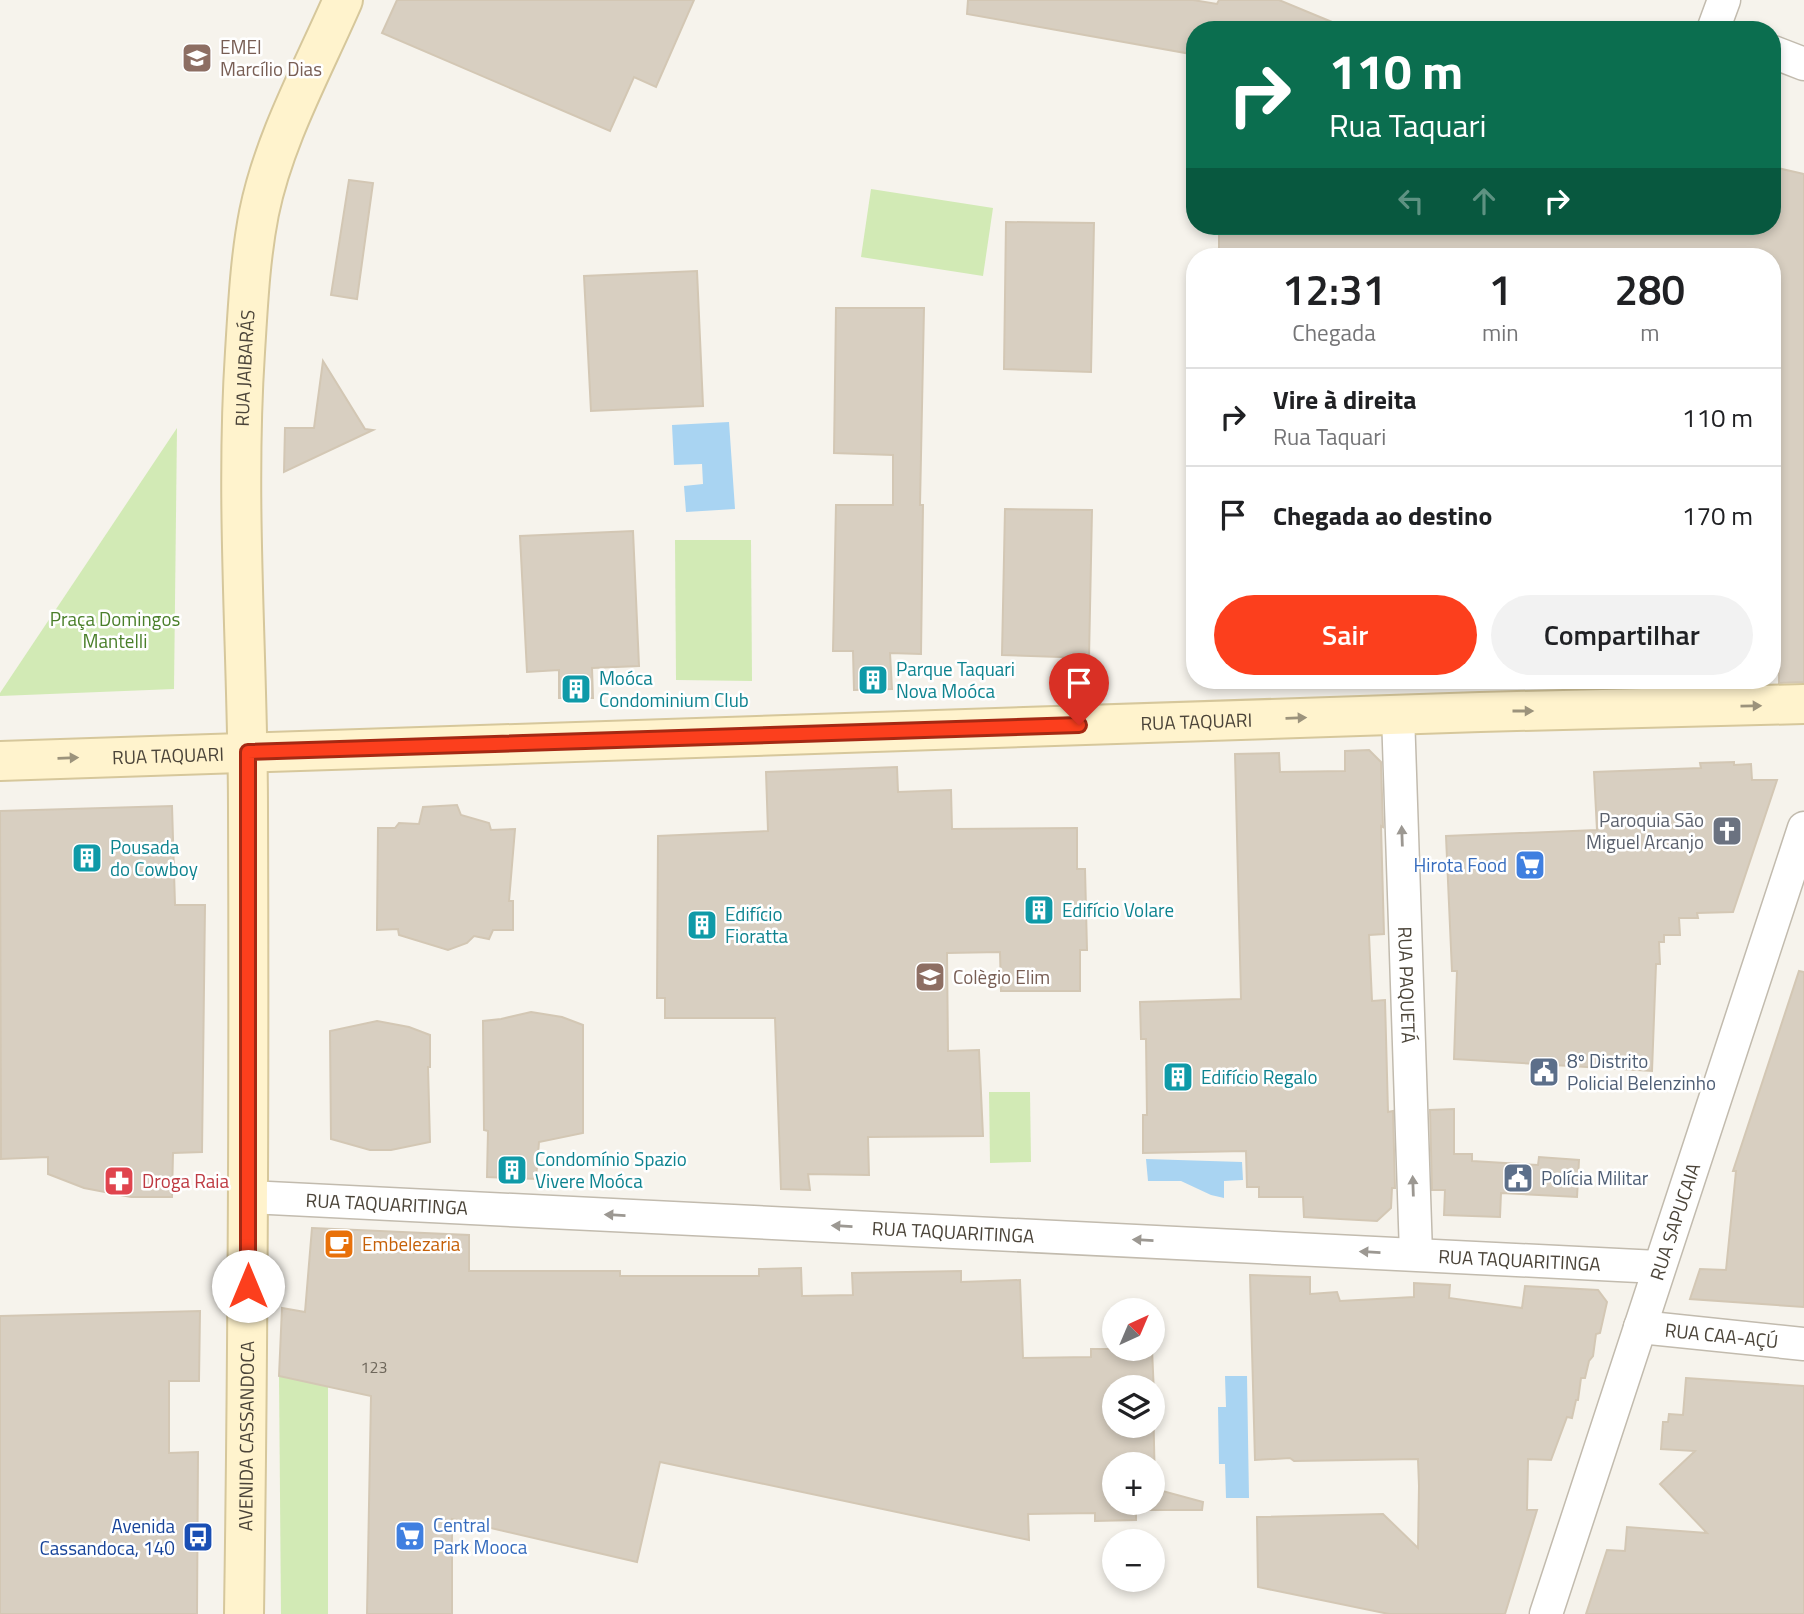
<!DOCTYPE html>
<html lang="pt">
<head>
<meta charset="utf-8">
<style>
  body { margin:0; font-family:"Titillium Web",sans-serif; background:#f2f2f2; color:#202124; height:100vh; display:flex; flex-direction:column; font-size:26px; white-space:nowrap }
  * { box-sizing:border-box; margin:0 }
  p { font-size:23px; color:#757577 }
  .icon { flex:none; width:38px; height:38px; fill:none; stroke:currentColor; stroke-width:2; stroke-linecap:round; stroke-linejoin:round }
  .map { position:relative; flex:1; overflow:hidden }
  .drawer { position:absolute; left:1186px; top:248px; width:595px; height:441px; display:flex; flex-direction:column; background:#fff; border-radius:28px; box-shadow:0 4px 10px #0003 }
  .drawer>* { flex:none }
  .guide { position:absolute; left:1186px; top:21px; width:595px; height:214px; border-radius:28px; box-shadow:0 4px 10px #0003; background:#0b6e4f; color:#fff; overflow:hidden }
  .needle { width:46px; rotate:44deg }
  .tools { position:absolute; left:1102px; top:1298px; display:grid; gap:14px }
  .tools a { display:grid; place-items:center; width:63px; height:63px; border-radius:50%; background:#fff; box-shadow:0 4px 10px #0003; font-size:35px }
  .pin { position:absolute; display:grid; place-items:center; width:60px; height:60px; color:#fff; margin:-72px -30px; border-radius:50% 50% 50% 0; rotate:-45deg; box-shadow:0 0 7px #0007 }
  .pin .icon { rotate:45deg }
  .me { position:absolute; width:77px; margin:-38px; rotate:0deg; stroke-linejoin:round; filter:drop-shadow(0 0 5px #0008) }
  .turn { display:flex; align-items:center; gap:24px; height:147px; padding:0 28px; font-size:32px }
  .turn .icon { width:91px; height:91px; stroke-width:2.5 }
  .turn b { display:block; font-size:49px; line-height:60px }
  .lanes { display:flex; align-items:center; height:66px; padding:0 28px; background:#0003; justify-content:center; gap:35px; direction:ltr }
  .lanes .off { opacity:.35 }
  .eta { display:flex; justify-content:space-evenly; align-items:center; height:119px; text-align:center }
  .eta b { font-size:42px; font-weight:600; line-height:49px }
  .cta { display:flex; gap:14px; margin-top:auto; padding:14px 28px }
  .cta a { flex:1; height:80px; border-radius:42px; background:#fc3f1d; color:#fff; font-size:28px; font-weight:600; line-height:80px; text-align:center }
  .cta a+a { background:#f2f2f2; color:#202124 }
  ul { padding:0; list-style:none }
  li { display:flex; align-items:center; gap:21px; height:98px; padding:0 28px; border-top:2px solid #e0e0e0 }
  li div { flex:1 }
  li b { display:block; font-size:26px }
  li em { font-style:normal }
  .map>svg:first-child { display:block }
</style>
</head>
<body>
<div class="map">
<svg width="1804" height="1614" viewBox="0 0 1804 1614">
  <rect width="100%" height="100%" fill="#f6f3ec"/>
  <g fill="#d2eab5">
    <path d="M 871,189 L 993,208 L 983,276 L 861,257 Z"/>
    <path d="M 177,428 L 174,689 L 0,696 L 0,693 Z"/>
    <path d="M 675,540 L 751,540 L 752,681 L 676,680 Z"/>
    <path d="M 989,1092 L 1030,1092 L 1031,1162 L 990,1163 Z"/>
    <path d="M 279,1376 L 328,1386 L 328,1614 L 281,1614 Z"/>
  </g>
  <g fill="#a9d4f2">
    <path d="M 729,422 L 735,509 L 686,512 L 684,486 L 703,484 L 702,464 L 674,465 L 672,425 Z"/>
    <path d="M 1146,1159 L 1242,1162 L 1243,1180 L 1224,1181 L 1224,1198 L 1211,1195 L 1181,1181 L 1148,1181 Z"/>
    <path d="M 1225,1376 L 1247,1376 L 1249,1498 L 1226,1498 L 1225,1464 L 1219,1464 L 1218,1407 L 1226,1407 Z"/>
  </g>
  <g fill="#d8cfc1" stroke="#d3c7b4" stroke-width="2" fill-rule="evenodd">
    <path d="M 397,0 L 694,0 L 656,87 L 634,77 L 610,131 L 382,33 Z"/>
    <path d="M 968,0 L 1193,0 L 1217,4 L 1219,0 L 1279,0 L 1349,29 L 1195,30 L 1191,54 L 967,14 Z"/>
    <path d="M 1773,167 L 1804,174 L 1804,682 L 1779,683 L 1777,509 L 1773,509 L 1773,257 L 1219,257 L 1219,226 L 1773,226 Z"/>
    <path d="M 349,180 L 373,183 L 357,299 L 331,295 Z"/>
    <path d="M 1006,222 L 1094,223 L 1091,372 L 1004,369 Z"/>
    <path d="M 697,271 L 703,406 L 591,411 L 584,276 Z"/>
    <path d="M 836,308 L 924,308 L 920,505 L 923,505 L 921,654 L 890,653 L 892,689 L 854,690 L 853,651 L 833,651 L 836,505 L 893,505 L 893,455 L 834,453 Z"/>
    <path d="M 323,361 L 365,429 L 373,430 L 284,472 L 285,428 L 314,428 Z"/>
    <path d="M 1005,509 L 1092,510 L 1089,658 L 1002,655 Z"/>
    <path d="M 633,531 L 639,666 L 592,668 L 593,698 L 559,698 L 559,670 L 527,672 L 520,536 Z"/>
    <path d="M 1369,750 L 1381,762 L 1383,827 L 1381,826 L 1384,934 L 1369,935 L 1372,1001 L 1385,1000 L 1388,1112 L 1393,1111 L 1395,1188 L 1392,1188 L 1391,1208 L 1377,1221 L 1304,1217 L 1303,1197 L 1259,1197 L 1259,1187 L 1247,1187 L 1246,1151 L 1143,1153 L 1143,1115 L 1147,1115 L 1146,1039 L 1141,1039 L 1140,1002 L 1241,999 L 1235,754 L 1279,753 L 1280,772 L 1345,771 L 1345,751 Z"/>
    <path d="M 1734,762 L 1734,765 L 1751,764 L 1752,780 L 1777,780 L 1733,912 L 1697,913 L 1698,918 L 1679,918 L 1680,935 L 1664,935 L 1664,942 L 1659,942 L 1660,964 L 1656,964 L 1652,1071 L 1454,1059 L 1457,971 L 1452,971 L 1446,836 L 1597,830 L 1594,772 L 1701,768 L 1700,763 Z"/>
    <path d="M 897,767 L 898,792 L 951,790 L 952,829 L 1077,828 L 1077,869 L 1085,869 L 1087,950 L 1080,950 L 1080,991 L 1001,991 L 1000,952 L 947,953 L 948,1051 L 979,1050 L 983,1136 L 868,1137 L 869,1175 L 808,1174 L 810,1190 L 781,1189 L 775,1018 L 665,1018 L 665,998 L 657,998 L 658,836 L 768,831 L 766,772 Z"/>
    <path d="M 457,805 L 461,815 L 489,823 L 491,830 L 515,829 L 509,901 L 513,901 L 513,930 L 493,930 L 489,939 L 474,936 L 467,943 L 448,950 L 399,935 L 398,929 L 377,930 L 378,828 L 395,828 L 399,823 L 419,824 L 423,807 Z"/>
    <path d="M 172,806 L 175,905 L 205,905 L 202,1152 L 173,1153 L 172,1197 L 131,1197 L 84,1188 L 48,1174 L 48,1157 L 1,1159 L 0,811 Z"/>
    <path d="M 1799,971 L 1804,972 L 1804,1307 L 1690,1299 L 1700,1269 L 1726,1270 L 1736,1171 L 1733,1171 Z"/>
    <path d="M 531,1012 L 562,1017 L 583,1025 L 583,1133 L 539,1142 L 536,1179 L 487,1177 L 488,1131 L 484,1130 L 483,1021 L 501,1019 Z"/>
    <path d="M 377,1021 L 409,1027 L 430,1035 L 430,1067 L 428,1067 L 430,1142 L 391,1150 L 370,1150 L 331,1139 L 330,1031 Z"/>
    <path d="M 1454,1109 L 1454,1154 L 1472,1154 L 1472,1161 L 1538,1165 L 1539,1157 L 1579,1160 L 1577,1197 L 1501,1193 L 1500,1217 L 1444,1215 L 1445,1190 L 1432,1190 L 1430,1110 Z"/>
    <path d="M 312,1228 L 469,1235 L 469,1271 L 620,1271 L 620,1276 L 759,1276 L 759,1269 L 801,1268 L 802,1296 L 853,1295 L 852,1273 L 961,1271 L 961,1282 L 1020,1280 L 1023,1358 L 1091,1357 L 1091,1349 L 1152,1349 L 1154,1394 L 1153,1388 L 1115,1388 L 1115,1426 L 1153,1426 L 1153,1397 L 1155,1489 L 1203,1502 L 1202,1510 L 1136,1510 L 1136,1520 L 1095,1521 L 1095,1513 L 1028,1514 L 1029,1540 L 660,1462 L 637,1562 L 452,1519 L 452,1614 L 367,1614 L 371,1396 L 279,1376 L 282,1308 L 305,1312 ZM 1115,1465 L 1153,1465 L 1153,1503 L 1115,1503 Z"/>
    <path d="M 1250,1275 L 1310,1277 L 1310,1294 L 1337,1292 L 1340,1301 L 1414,1297 L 1414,1283 L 1450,1285 L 1449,1298 L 1522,1308 L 1525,1286 L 1598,1290 L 1607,1302 L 1600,1333 L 1596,1334 L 1593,1356 L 1589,1361 L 1585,1378 L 1581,1378 L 1578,1400 L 1576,1400 L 1572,1418 L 1567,1417 L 1551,1460 L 1528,1459 L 1527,1510 L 1537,1510 L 1505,1614 L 1389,1614 L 1258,1587 L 1257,1517 L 1383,1514 L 1418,1548 L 1419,1486 L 1418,1459 L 1294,1461 L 1290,1458 L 1255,1460 Z"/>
    <path d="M 200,1311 L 199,1381 L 169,1381 L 169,1453 L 198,1452 L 197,1614 L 0,1614 L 0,1316 Z"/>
    <path d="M 1686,1378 L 1804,1386 L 1804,1614 L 1586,1614 L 1607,1550 L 1625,1551 L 1627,1527 L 1707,1533 L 1660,1484 L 1695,1451 L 1661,1449 L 1663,1422 L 1668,1422 L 1669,1414 L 1683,1415 Z"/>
  </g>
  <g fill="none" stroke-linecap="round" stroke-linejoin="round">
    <g stroke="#c2bbae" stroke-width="35">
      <g id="street">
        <path d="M 1713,30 L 1724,0"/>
        <path d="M 1773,52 L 1804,64"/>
        <path id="s1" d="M 1398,714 L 1416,1254"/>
        <path id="s2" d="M 249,1197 L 1658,1267"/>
        <path id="s3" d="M 1640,1327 L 1804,1344"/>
        <path id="s4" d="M 1546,1614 L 1804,828"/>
      </g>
    </g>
    <g stroke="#d6c79b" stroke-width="42">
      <g id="secondary">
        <path id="s5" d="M 0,761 L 1480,712 L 1804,704"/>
        <path id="s6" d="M 244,1614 C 248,1346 249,1078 248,810 C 248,657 235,505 245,352 C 248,305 250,259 259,213 C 274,139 313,69 343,0"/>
      </g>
    </g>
    <use href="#street" stroke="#fff" stroke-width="32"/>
    <use href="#secondary" stroke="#fff3cd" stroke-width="38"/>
  </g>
  <defs><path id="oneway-solid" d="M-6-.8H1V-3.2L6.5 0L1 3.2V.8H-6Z" transform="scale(1.75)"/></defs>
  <g fill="#9c937c">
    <use href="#oneway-solid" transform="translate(1751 706) rotate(-1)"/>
    <use href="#oneway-solid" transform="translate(1523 711)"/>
    <use href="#oneway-solid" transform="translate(1296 718) rotate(-2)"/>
    <use href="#oneway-solid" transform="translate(68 758) rotate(-2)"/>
  </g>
  <g fill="#9c9892">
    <use href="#oneway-solid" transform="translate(1402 836) rotate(-92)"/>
    <use href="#oneway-solid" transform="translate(1413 1186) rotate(-92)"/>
    <use href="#oneway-solid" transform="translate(615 1215) rotate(-177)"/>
    <use href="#oneway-solid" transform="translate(842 1226) rotate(-177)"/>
    <use href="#oneway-solid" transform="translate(1143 1240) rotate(-177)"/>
    <use href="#oneway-solid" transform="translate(1370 1252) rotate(-177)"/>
  </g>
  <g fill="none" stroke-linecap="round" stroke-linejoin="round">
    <g stroke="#a42913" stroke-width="18">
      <path id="route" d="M 248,1286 L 248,752 L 1079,725"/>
    </g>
    <use href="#route" stroke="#fc3f1d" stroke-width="12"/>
  </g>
  <defs>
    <g id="school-square" transform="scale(1.575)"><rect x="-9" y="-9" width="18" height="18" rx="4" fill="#8d6e63" stroke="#fff"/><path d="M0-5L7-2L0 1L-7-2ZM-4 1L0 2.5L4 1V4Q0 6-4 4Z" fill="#fff"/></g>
    <g id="building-square" transform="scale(1.575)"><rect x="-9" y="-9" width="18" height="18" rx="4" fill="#0f9aa8" stroke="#fff"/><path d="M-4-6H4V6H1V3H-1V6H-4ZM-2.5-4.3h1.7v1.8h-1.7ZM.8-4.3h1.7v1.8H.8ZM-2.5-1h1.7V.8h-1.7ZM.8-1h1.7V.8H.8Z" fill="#fff"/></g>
    <g id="church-square" transform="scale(1.575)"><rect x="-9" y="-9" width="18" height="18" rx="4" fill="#6b7280" stroke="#fff"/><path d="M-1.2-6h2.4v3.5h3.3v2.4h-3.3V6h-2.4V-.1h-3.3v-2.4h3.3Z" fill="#fff"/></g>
    <g id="supermarket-square" transform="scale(1.575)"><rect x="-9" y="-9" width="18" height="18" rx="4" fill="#3f7fe0" stroke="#fff"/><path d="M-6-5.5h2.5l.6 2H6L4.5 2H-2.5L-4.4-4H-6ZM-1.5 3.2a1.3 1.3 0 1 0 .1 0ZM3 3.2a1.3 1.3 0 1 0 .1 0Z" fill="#fff"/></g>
    <g id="civic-square" transform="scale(1.575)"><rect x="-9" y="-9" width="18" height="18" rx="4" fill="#5c6f8a" stroke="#fff"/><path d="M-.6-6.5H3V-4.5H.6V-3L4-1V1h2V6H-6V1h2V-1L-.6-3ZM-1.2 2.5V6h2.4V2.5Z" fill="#fff"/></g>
    <g id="pharmacy-square" transform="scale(1.575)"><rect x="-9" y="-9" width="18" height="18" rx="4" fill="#e0444e" stroke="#fff"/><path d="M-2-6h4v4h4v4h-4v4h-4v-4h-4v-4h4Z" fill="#fff"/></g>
    <g id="cafe-square" transform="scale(1.575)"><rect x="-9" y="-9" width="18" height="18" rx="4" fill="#e8710a" stroke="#fff"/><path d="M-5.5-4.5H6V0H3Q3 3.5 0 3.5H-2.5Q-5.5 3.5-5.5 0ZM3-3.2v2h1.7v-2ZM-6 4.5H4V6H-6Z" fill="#fff"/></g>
    <g id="bus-square" transform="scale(1.575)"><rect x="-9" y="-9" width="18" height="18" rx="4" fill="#1a4fb4" stroke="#fff"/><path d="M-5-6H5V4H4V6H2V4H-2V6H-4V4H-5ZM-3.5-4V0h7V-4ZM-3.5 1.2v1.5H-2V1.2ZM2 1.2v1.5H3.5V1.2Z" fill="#fff"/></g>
  </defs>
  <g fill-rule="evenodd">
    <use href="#school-square" x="197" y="58"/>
    <use href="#building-square" x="873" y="680"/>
    <use href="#building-square" x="576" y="689"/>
    <use href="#church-square" x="1727" y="831"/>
    <use href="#building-square" x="87" y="858"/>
    <use href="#supermarket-square" x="1530" y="865"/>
    <use href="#building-square" x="1039" y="910"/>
    <use href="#building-square" x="702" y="925"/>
    <use href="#school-square" x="930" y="977"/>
    <use href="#civic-square" x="1544" y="1072"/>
    <use href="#building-square" x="1178" y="1077"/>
    <use href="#building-square" x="512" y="1170"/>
    <use href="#civic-square" x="1518" y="1178"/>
    <use href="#pharmacy-square" x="119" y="1181"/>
    <use href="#cafe-square" x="339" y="1244"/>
    <use href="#supermarket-square" x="410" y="1536"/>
    <use href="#bus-square" x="198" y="1537"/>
  </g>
  <g text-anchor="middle" stroke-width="5" stroke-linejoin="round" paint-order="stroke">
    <g font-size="16" fill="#6e675b">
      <text x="374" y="1373">123</text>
    </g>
    <g font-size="19" fill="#785e54" stroke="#fff" text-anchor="start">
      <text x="220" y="54">EMEI<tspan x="220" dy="22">Marcílio Dias</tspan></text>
      <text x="953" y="984">Colègio Elim</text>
    </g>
    <g font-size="19" fill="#4b4439" stroke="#fff">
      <text dy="7" stroke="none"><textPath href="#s6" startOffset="1246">RUA JAIBARÁS</textPath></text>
      <text dy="7" stroke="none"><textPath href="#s5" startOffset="1197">RUA TAQUARI</textPath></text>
      <text dy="7" stroke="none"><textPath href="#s5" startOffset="168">RUA TAQUARI</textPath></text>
      <text dy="7" stroke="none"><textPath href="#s1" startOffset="271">RUA PAQUETÁ</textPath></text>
      <text dy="7" stroke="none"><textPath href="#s2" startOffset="138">RUA TAQUARITINGA</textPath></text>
      <text dy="7" stroke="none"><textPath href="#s4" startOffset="413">RUA SAPUCAIA</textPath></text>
      <text dy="7" stroke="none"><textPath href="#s2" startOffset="705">RUA TAQUARITINGA</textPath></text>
      <text dy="7" stroke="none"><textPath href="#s2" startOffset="1272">RUA TAQUARITINGA</textPath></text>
      <text dy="7" stroke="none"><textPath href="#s3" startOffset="82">RUA CAA-AÇÚ</textPath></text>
      <text dy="7" stroke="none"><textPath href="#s6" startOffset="178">AVENIDA CASSANDOCA</textPath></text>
    </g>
    <g font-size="19" fill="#4a7f2a" stroke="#fff">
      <text x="115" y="626">Praça Domingos<tspan x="115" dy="22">Mantelli</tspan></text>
    </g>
    <g font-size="19" fill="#0d838f" stroke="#fff" text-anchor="start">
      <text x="896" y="676">Parque Taquari<tspan x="896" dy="22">Nova Moóca</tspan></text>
      <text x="599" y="685">Moóca<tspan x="599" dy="22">Condominium Club</tspan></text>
      <text x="110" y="854">Pousada<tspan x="110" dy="22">do Cowboy</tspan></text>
      <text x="1062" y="917">Edifício Volare</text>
      <text x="725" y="921">Edifício<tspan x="725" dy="22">Fioratta</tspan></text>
      <text x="1201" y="1084">Edifício Regalo</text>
      <text x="535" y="1166">Condomínio Spazio<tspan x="535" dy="22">Vivere Moóca</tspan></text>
    </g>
    <g font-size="19" fill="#5b616d" stroke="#fff" text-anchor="end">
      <text x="1704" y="827">Paroquia São<tspan x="1704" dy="22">Miguel Arcanjo</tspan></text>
    </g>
    <g font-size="19" fill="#366cbe" stroke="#fff" text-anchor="end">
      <text x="1507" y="872">Hirota Food</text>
      <text x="433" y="1532" text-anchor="start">Central<tspan x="433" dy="22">Park Mooca</tspan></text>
    </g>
    <g font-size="19" fill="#4e5e75" stroke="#fff" text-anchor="start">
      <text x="1567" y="1068">8º Distrito<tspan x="1567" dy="22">Policial Belenzinho</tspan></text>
      <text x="1541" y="1185">Polícia Militar</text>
    </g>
    <g font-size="19" fill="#be3a42" stroke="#fff" text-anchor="start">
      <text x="142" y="1188">Droga Raia</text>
    </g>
    <g font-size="19" fill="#c56008" stroke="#fff" text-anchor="start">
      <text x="362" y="1251">Embelezaria</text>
    </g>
    <g font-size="19" fill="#164399" stroke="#fff" text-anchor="end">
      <text x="175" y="1533">Avenida<tspan x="175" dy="22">Cassandoca, 140</tspan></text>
    </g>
  </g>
</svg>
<div class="tools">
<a><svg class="needle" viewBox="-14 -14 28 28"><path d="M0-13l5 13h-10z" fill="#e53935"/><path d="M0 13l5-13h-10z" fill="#757577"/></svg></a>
<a><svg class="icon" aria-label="layers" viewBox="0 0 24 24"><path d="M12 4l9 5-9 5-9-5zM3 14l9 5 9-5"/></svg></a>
<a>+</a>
<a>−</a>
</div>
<div class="pin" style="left:1079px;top:725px;background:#d93025"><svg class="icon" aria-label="arrive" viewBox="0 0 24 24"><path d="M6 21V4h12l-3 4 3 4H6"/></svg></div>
<svg class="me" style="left:248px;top:1286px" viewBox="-20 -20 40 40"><circle r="19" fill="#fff"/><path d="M0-13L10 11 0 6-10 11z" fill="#fc3f1d"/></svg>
<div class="guide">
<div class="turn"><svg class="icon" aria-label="right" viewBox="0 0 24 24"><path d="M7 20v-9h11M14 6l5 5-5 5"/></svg><div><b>110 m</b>Rua Taquari</div></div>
<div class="lanes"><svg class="icon off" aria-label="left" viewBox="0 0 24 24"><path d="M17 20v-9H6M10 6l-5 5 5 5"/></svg><svg class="icon off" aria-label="ahead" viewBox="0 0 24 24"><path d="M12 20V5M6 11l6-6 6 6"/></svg><svg class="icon" aria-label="right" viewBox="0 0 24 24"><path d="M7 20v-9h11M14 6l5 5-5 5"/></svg></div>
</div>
<section class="drawer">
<div class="eta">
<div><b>12:31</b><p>Chegada</p></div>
<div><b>1</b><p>min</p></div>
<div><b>280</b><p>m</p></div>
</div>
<ul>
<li><svg class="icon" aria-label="right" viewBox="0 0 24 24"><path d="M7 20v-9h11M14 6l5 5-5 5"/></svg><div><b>Vire à direita</b><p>Rua Taquari</p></div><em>110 m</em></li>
<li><svg class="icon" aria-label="arrive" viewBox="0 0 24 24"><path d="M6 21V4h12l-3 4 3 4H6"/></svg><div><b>Chegada ao destino</b></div><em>170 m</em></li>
</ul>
<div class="cta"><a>Sair</a><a>Compartilhar</a></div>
</section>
</div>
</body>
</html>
